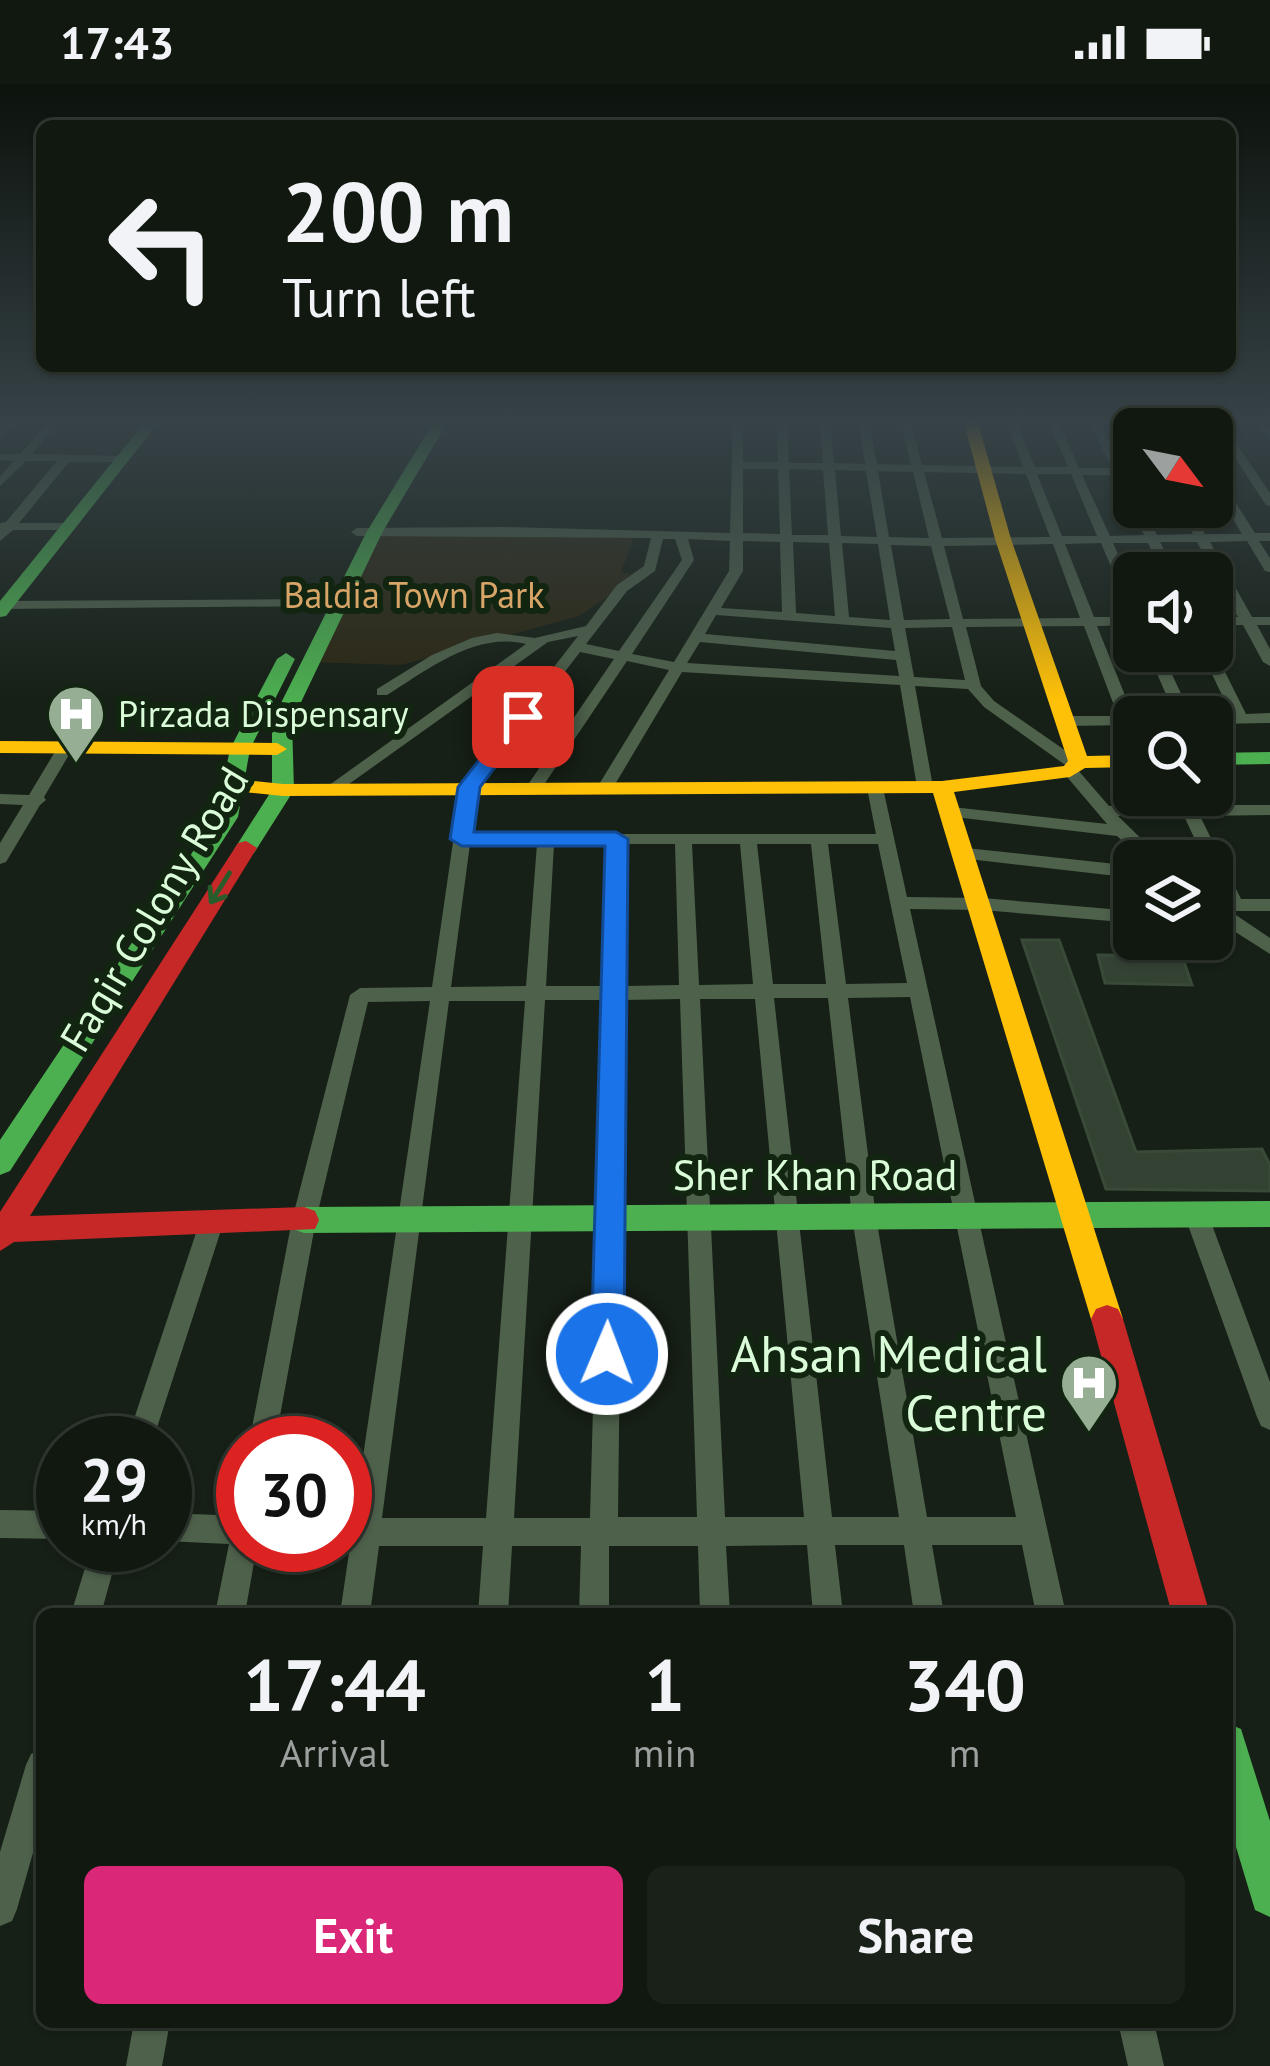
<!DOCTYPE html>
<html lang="en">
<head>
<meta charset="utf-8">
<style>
  body { margin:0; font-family:"PT Sans",sans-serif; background:#192119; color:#f1f3f6; height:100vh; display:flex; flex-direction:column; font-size:45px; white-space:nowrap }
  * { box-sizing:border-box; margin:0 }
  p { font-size:39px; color:#9ca09f }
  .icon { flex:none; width:66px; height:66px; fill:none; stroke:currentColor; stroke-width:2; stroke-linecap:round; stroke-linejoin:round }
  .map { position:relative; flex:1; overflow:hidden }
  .details { position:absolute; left:36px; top:1524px; width:1197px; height:420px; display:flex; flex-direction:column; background:#101810; border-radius:18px; box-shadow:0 3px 9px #0004,0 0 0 3px #303730 }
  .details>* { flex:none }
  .top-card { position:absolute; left:36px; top:36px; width:1200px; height:252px; border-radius:18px; box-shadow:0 3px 9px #0004,0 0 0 3px #303730; background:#101810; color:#f1f3f6; overflow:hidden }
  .needle { width:78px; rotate:122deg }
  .controls { position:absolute; left:1113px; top:324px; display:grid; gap:24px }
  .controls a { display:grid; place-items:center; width:120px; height:120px; border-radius:18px; background:#101810; box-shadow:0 3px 9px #0004,0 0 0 3px #303730; font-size:60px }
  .speed { position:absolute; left:36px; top:1332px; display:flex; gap:24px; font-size:60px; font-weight:700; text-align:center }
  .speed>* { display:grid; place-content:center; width:156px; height:156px; border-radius:50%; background:#101810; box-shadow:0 3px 9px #0004,0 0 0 3px #303730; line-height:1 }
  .speed small { font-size:30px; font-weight:400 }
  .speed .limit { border:18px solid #d22; background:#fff; color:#111 }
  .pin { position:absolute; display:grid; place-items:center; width:102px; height:102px; color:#fff; margin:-51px; border-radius:24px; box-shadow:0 6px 18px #0006 }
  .me { position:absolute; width:132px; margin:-66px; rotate:1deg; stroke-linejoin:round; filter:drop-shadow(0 0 9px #0008) }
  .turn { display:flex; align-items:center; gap:42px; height:252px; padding:0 48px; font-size:54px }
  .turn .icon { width:156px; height:156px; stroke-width:2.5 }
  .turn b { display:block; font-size:84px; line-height:102px }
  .eta { display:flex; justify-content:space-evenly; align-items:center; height:204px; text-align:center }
  .eta b { font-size:72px; font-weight:700; line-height:84px }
  .button { display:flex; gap:24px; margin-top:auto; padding:24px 48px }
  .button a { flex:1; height:138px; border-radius:18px; background:#db2777; color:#fff; font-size:48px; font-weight:700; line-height:138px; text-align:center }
  .button a+a { background:#192119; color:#f1f3f6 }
  .status { display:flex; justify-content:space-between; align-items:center; height:84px; padding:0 60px; background:#101810; direction:ltr }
  .status svg { height:33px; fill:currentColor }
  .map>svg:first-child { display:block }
</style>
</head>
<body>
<div class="status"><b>17:43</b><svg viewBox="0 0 49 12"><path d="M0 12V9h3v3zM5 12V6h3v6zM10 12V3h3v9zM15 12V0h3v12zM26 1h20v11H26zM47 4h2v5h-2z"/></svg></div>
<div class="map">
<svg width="1270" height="1982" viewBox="0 0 1270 1982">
  <rect width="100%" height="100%" fill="#162016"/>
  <path fill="#2c2814" d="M 374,449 L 635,450 L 621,488 L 639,492 L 579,532 L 401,581 L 309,578 Z"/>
  <g fill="#344234" stroke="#394a38" stroke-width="3">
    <path d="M 1022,856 L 1059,856 L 1136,1068 L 1262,1065 L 1270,1081 L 1270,1107 L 1106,1105 Z"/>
    <path d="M 1098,871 L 1182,872 L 1192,901 L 1105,899 Z"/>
  </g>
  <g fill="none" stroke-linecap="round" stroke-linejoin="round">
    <g fill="#4e614b" fill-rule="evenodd">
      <path d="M 6,339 L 17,339 L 0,355 L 0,346 Z"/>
      <path d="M 48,339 L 59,339 L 32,370 L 122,372 L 128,375 L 122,378 L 69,378 L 19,439 L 68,439 L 72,440 L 72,446 L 13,446 L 0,457 L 0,439 L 6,438 L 57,377 L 26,377 L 0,402 L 0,392 L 14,377 L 0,376 L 0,370 L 20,370 Z"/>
      <path d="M 733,339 L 743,339 L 743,378 L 778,378 L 777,339 L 787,339 L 789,379 L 823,379 L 820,339 L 830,339 L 834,379 L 865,380 L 859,339 L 869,339 L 877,380 L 911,381 L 901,339 L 911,339 L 922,381 L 1023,383 L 1007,339 L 1017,339 L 1035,383 L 1068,383 L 1049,339 L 1059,339 L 1079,384 L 1112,384 L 1090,339 L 1100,339 L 1123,384 L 1134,385 L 1134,391 L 1127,391 L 1134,406 L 1134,423 L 1143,423 L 1157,451 L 1193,450 L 1178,423 L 1190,423 L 1205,450 L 1242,450 L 1212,400 L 1212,388 L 1218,391 L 1255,449 L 1270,449 L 1270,457 L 1259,457 L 1270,474 L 1270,488 L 1265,487 L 1247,457 L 1210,458 L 1252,533 L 1270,533 L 1270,541 L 1257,541 L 1270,565 L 1270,582 L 1263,578 L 1243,541 L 1212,541 L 1212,533 L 1238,533 L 1197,458 L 1160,458 L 1176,489 L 1162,489 L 1148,459 L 1113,459 L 1134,506 L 1134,525 L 1127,521 L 1101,459 L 1065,460 L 1094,533 L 1134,533 L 1134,541 L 1097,542 L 1133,631 L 1140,633 L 1134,633 L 1134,641 L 1065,642 L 1057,637 L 1065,632 L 1118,632 L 1084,542 L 966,543 L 981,602 L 994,617 L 1082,678 L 1084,681 L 1077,685 L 1109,722 L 1179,721 L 1174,711 L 1190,711 L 1195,721 L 1270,721 L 1270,731 L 1200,732 L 1241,815 L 1270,815 L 1270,827 L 1230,827 L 1270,854 L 1270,870 L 1212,833 L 1212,818 L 1223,815 L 1212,792 L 1212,777 L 1205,777 L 1184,732 L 1118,732 L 1164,777 L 1144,777 L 1117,752 L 946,732 L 946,724 L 952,723 L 1107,740 L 1062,687 L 1068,683 L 984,623 L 968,605 L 915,602 L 933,703 L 925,708 L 917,703 L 900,601 L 682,588 L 614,702 L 606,707 L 598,702 L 669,586 L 627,577 L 541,705 L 529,705 L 527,702 L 614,575 L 580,568 L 477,703 L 471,750 L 876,750 L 867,704 L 875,699 L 883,704 L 907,813 L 982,814 L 1134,827 L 1134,839 L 982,826 L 910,825 L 1066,1530 L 1036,1530 L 1022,1461 L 932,1461 L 944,1530 L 914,1530 L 904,1461 L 835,1461 L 843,1530 L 813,1530 L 807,1461 L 726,1462 L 730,1530 L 700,1530 L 698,1462 L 609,1462 L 609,1530 L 579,1530 L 581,1462 L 512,1462 L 508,1530 L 478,1530 L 483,1462 L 379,1462 L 370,1530 L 340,1530 L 350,1462 L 342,1461 L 345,1461 L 345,1434 L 354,1434 L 430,917 L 368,918 L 316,1136 L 275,1359 L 249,1359 L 292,1136 L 350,911 L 360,904 L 432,903 L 461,703 L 578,552 L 548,558 L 342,705 L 330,705 L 328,702 L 526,560 C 476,547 427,586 387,611 L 377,611 L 377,605 L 432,571 L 472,554 L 497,549 L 535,554 L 586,542 L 617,501 L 644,482 L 651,454 L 357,452 L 351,448 L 357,444 L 504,443 L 730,449 ZM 743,385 L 778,385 L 780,450 L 743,449 ZM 789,385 L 823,386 L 828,451 L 792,451 ZM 835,386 L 866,387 L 877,453 L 841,452 ZM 878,387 L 913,388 L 929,454 L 889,453 ZM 924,388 L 1026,390 L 1050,453 L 942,454 ZM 1037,390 L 1071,390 L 1097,452 L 1062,452 ZM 1082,391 L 1115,391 L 1144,451 L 1110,452 ZM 663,455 L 675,455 L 682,476 L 619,567 L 586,560 L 627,507 L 655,487 ZM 688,455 L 730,457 L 729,487 L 674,578 L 632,570 L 694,476 ZM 743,457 L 780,458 L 782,528 L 721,524 L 743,487 ZM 793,458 L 829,459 L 835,532 L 796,529 ZM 842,459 L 878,460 L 890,536 L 849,533 ZM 1053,460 L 1080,534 L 963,535 L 944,462 ZM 891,461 L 931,462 L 950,535 L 904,536 ZM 716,531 L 891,544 L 895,567 L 705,550 ZM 952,543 L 965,596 L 914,593 L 905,544 ZM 700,558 L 896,576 L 899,592 L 687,579 ZM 470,760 L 537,760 L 526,902 L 451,903 ZM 554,760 L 608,760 L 604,902 L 546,902 ZM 626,760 L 675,760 L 679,901 L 624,902 ZM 692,760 L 740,760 L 753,900 L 699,901 ZM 757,760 L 811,760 L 826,900 L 773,900 ZM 828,760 L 878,760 L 907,899 L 846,900 ZM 910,913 L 1016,1433 L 927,1433 L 876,1133 L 848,914 ZM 774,914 L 828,914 L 852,1133 L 899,1433 L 832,1433 ZM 680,915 L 697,1433 L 618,1433 L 624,916 ZM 700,915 L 755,915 L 804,1433 L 725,1433 ZM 545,916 L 604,916 L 590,1434 L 514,1434 ZM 449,917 L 525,917 L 486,1434 L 382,1434 Z"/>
      <path d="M 1133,339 L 1143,339 L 1146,345 L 1136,345 Z"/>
      <path d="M 1174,339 L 1184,339 L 1188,345 L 1178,345 Z"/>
      <path d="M 1212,339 L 1222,339 L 1270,409 L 1270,422 L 1266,421 Z"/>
      <path d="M 1255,339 L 1265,339 L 1270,345 L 1270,355 Z"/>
      <path d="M 316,515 L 321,516 L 321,522 L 0,525 L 0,517 Z"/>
      <path d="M 1213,564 L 1246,630 L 1270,629 L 1270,639 L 1212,640 L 1212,633 L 1206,633 L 1231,630 L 1201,567 L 1212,567 Z"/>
      <path d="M 1147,567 L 1161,567 L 1192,633 L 1176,633 Z"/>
      <path d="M 65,659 L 73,664 L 44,713 L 46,716 L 40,721 L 6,778 L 0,780 L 0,759 L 23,721 L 0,720 L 0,710 L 29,711 L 59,661 Z"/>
      <path d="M 966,764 L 1134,782 L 1134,794 L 960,774 L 960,766 Z"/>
      <path d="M 1196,1120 L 1204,1123 L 1208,1130 L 1270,1298 L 1270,1346 L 1261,1342 L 1257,1333 L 1184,1130 L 1188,1123 Z"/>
      <path d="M 212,1127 L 220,1130 L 224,1137 L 152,1359 L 126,1359 L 200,1137 L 204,1130 Z"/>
      <path d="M 0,1426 L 63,1427 L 63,1455 L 0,1454 Z"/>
      <path d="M 165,1429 L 243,1432 L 243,1461 L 257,1461 L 245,1530 L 215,1530 L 229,1460 L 165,1457 Z"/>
      <path d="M 92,1461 L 120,1461 L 101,1530 L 71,1530 Z"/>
      <path d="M 42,1665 L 42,1737 L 17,1825 L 12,1837 L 0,1842 L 0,1768 L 26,1681 L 31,1670 Z"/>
      <path d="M 134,1938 L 170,1938 L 162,1982 L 126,1982 Z"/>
      <path d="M 1118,1938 L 1154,1938 L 1164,1982 L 1128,1982 Z"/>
    </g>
    <g fill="#4caf50" fill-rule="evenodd">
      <path d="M 144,339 L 158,339 L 6,532 L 0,533 L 0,517 Z"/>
      <path d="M 433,339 L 447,339 L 382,449 L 292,637 L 294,706 L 254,769 L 238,769 L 235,764 L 272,706 L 272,637 L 366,449 Z"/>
      <path d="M 286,569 L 295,575 L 250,665 L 238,733 L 10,1087 L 0,1091 L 0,1056 L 216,733 L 230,665 L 277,575 Z"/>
      <path d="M 1270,668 L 1270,680 L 1212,681 L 1212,669 Z"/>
      <path d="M 1270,1117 L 1270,1143 L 304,1149 L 293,1145 L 289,1136 L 293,1127 L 304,1123 Z"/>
      <path d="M 1227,1639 L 1241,1645 L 1270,1737 L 1270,1833 L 1255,1826 L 1227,1733 Z"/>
    </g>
    <g fill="#ffc107" fill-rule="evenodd">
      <path d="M 964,339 L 978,339 L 1011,455 L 1087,672 L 1134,671 L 1134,683 L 1085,684 L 1070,693 L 954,708 L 1123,1235 L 1118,1245 L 1107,1249 L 1096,1245 L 1091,1235 L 933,709 L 283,712 L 233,707 L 222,701 L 233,695 L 283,700 L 942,697 L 1064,682 L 1068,677 L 995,455 Z"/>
      <path d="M 0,657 L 277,659 L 287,665 L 277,671 L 0,669 Z"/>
    </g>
    <g fill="#c62828" fill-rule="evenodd">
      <path d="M 246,757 L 257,764 L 30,1132 L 304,1123 L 315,1127 L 319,1136 L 315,1145 L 14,1158 L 0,1167 L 0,1128 L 238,759 Z"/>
      <path d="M 1107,1221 L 1118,1225 L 1123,1235 L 1210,1530 L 1172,1530 L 1091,1235 L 1096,1225 Z"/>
    </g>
  </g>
  <defs><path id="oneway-shaft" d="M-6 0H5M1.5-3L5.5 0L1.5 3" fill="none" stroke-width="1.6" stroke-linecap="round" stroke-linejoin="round" transform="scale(3)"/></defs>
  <use stroke="#295c2a" href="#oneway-shaft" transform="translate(220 804) rotate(122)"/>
  <linearGradient id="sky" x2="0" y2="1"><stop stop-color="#0c120c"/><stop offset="0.55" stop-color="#364247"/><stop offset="1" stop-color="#364247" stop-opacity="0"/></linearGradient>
  <rect width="1270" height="616" fill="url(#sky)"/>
  <path fill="#1a73e8" stroke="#114b97" stroke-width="3" d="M 516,629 L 533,633 L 480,703 L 474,748 L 616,748 L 628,755 L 624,1270 L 619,1280 L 607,1285 L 596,1280 L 591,1270 L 605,762 L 462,762 L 450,755 L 458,703 Z"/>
  <defs>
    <g id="hospital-pin" transform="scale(3)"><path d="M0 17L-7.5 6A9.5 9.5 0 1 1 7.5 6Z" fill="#96af94" stroke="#112511"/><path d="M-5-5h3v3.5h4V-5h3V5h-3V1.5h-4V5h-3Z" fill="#fff"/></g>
  </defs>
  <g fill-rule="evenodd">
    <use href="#hospital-pin" x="76" y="630"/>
    <use href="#hospital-pin" x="1089" y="1299"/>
  </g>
  <g text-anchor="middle" stroke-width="12" stroke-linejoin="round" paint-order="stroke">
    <g font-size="36" fill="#d8a568" stroke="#112511">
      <text x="414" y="524">Baldia Town Park</text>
    </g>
    <g font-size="36" fill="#dbfcd8" stroke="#112511" text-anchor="start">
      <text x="118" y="643">Pirzada Dispensary</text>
    </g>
    <g font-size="42" fill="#dbfcd8" stroke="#112511">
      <text transform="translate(154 825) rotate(-59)" y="15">Faqir Colony Road</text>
      <text x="815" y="1106">Sher Khan Road</text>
    </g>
    <g font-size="51" fill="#dbfcd8" stroke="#112511" text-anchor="end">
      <text x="1047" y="1288">Ahsan Medical<tspan x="1047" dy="59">Centre</tspan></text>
    </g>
  </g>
</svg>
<div class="controls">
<a><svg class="needle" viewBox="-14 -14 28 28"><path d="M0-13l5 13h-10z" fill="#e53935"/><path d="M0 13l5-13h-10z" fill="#9ca09f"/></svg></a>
<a><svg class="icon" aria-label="sound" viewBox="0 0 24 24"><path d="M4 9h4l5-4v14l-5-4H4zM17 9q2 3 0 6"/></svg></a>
<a><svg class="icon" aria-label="search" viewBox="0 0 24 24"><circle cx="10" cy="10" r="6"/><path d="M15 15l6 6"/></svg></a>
<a><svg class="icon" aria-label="layers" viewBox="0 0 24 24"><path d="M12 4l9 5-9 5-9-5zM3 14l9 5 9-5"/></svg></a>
</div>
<div class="speed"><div>29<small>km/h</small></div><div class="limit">30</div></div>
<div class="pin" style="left:523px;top:633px;background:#d93025"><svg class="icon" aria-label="arrive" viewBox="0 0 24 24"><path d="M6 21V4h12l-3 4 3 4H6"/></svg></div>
<svg class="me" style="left:607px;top:1270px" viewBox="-20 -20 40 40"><circle r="17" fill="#1a73e8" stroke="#fff" stroke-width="3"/><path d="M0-11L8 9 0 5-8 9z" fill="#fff"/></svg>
<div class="top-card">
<div class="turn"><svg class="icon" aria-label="left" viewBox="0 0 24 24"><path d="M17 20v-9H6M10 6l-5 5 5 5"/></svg><div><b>200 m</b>Turn left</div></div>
</div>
<section class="details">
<div class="eta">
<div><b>17:44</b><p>Arrival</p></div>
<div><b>1</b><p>min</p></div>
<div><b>340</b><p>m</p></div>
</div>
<div class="button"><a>Exit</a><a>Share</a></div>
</section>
</div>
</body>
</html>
